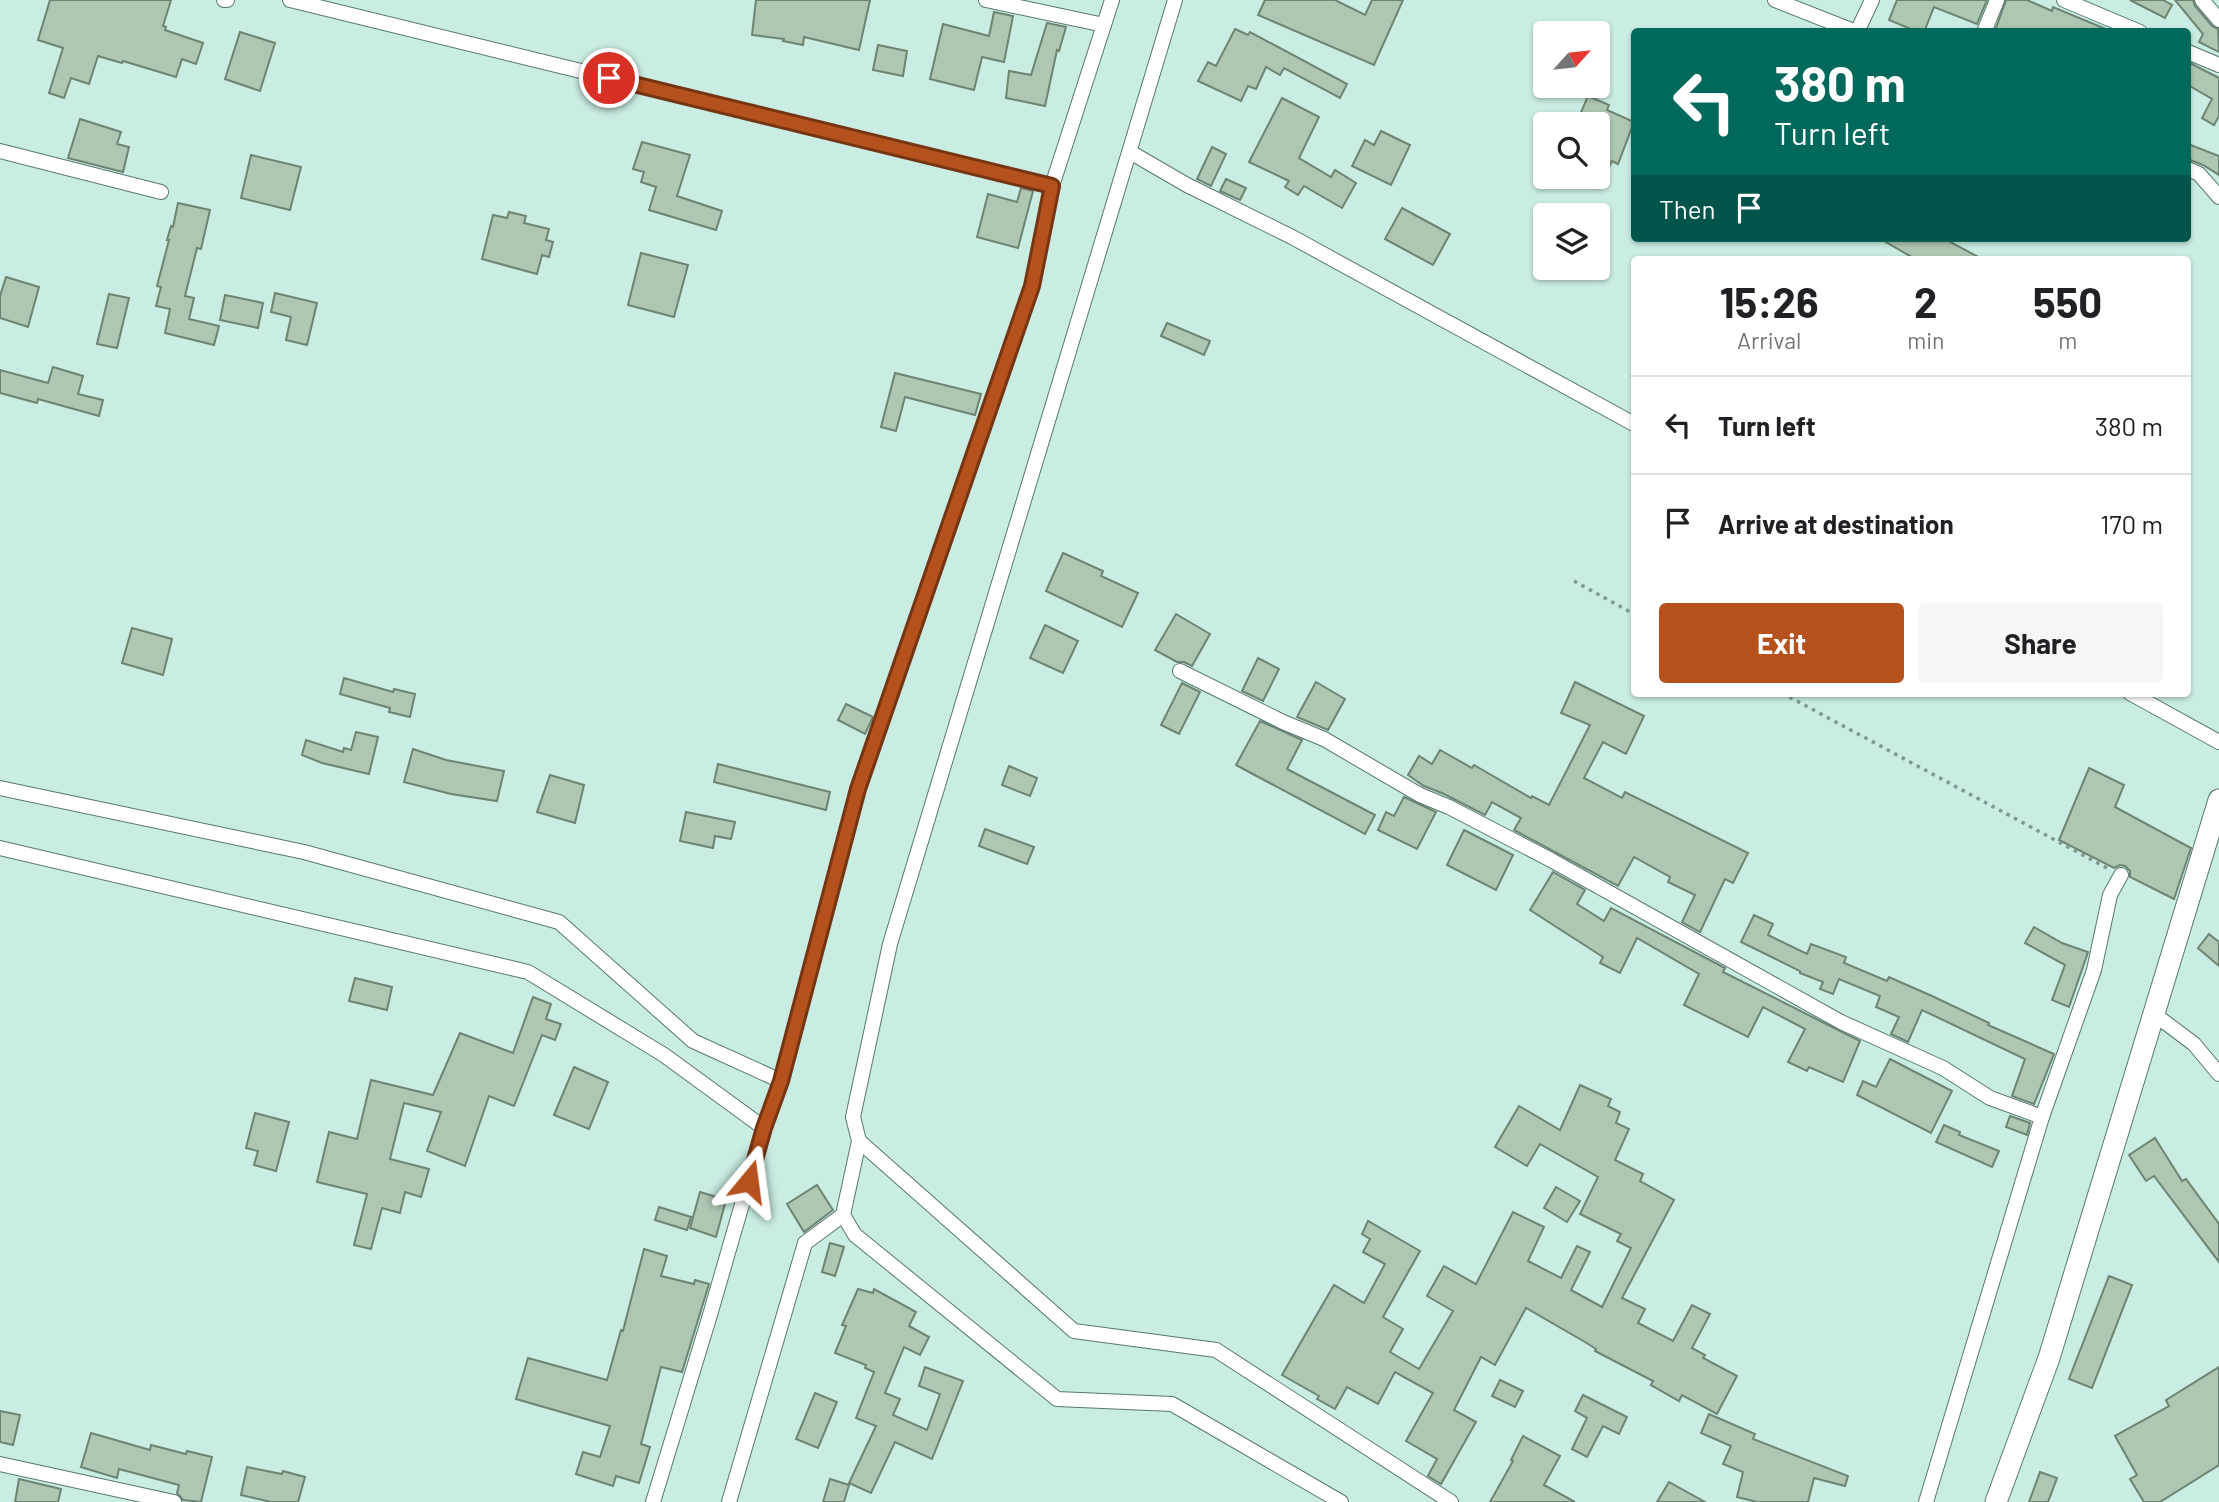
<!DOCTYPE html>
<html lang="en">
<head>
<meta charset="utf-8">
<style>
  body { margin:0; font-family:Barlow,sans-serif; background:#f6f6f6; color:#202124; height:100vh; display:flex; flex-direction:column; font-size:26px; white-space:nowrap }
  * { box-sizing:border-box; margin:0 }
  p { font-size:23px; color:#757577 }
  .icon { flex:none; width:38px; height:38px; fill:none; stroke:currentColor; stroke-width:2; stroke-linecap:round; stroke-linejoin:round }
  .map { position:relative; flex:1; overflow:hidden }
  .details { position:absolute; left:1631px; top:256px; width:560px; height:441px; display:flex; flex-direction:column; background:#fff; border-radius:7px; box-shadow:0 2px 5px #0004 }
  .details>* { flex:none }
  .banner { position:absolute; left:1631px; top:28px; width:560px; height:214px; border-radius:7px; box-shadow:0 2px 5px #0004; background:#00695c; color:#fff; overflow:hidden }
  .needle { width:46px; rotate:63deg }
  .fabs { position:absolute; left:1533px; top:21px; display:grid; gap:14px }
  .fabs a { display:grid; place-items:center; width:77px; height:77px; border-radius:7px; background:#fff; box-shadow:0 2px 5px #0004; font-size:35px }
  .pin { position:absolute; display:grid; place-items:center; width:60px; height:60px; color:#fff; margin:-30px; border:4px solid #fff; border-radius:50%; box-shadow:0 2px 7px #0007 }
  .me { position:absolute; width:77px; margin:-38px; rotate:16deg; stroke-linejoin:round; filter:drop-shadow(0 0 5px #0008) }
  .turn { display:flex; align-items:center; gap:24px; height:147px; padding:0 28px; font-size:32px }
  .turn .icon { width:91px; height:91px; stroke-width:2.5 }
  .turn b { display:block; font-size:49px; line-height:60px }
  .then { display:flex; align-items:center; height:66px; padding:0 28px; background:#0003; gap:14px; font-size:26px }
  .eta { display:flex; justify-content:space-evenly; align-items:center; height:119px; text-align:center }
  .eta b { font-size:42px; font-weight:700; line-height:49px }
  .action { display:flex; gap:14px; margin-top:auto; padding:14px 28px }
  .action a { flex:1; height:80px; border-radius:7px; background:#b5511c; color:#fff; font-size:28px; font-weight:700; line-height:80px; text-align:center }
  .action a+a { background:#f6f6f6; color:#202124 }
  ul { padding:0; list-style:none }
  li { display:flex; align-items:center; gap:21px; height:98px; padding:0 28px; border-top:2px solid #e0e0e0 }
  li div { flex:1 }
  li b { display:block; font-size:26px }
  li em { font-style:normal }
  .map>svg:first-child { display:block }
</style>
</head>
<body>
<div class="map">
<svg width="2219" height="1502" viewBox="0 0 2219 1502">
  <rect width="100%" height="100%" fill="#c9ece3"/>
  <g fill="#aec7b3" stroke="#6e8472" stroke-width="2">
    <path d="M 50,0 L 171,0 L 163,26 L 166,27 L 165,30 L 203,43 L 196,64 L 182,59 L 176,77 L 123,61 L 122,63 L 98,56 L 89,84 L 71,78 L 64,98 L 49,93 L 63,48 L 38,40 Z"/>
    <path d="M 756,0 L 870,0 L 859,50 L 804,37 L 803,45 L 783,41 L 784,39 L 752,35 Z"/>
    <path d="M 1265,0 L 1335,0 L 1365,15 L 1372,0 L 1403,0 L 1374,65 L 1258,15 Z"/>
    <path d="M 1897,0 L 1987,0 L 1977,24 L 1934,7 L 1924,32 L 1918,32 L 1889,20 Z"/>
    <path d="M 2006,0 L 2027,0 L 2052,11 L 2053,7 L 2113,32 L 1997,32 L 1995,31 Z"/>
    <path d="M 2130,0 L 2163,0 L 2172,5 L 2165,18 Z"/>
    <path d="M 2175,0 L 2193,0 L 2195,6 L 2212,26 L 2218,29 L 2219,52 L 2199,42 L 2203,34 Z"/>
    <path d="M 994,12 L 1013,16 L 1004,62 L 982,57 L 974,90 L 930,79 L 943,24 L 989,36 Z"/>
    <path d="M 1047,23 L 1066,27 L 1059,51 L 1057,50 L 1045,106 L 1006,98 L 1009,71 L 1031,75 Z"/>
    <path d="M 1235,29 L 1248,35 L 1250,32 L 1347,84 L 1340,98 L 1284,68 L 1280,75 L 1266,67 L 1256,89 L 1248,86 L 1241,101 L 1198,81 L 1208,62 L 1216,66 Z"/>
    <path d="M 240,32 L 275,43 L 260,91 L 225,79 Z"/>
    <path d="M 878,45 L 907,51 L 903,76 L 873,70 Z"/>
    <path d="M 2188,62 L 2219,78 L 2219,116 L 2214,125 L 2202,118 L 2212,99 L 2188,85 Z"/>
    <path d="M 1588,96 L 1609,105 L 1607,110 L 1634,122 L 1618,164 L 1612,161 L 1598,189 L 1598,124 L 1576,124 Z"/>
    <path d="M 1282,98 L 1319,117 L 1299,158 L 1331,177 L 1335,170 L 1356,183 L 1342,208 L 1304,186 L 1298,195 L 1285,187 L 1289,181 L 1249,162 Z"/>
    <path d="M 80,119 L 121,132 L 117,144 L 129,147 L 123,172 L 68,158 Z"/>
    <path d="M 1381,131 L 1410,145 L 1391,185 L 1352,166 L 1365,140 L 1374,145 Z"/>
    <path d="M 642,142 L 690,155 L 677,196 L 722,211 L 716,230 L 649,210 L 656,187 L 641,182 L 644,172 L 633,169 Z"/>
    <path d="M 2188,144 L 2219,156 L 2219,175 L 2203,165 L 2188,159 Z"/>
    <path d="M 1212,147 L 1226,154 L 1211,186 L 1197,179 Z"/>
    <path d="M 251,155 L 301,167 L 290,210 L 241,198 Z"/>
    <path d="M 1226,179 L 1246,188 L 1240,200 L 1220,191 Z"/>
    <path d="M 1021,188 L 1033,191 L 1018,248 L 977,237 L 988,194 L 1017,202 Z"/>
    <path d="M 178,203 L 210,210 L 201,249 L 197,248 L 185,296 L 194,298 L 189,319 L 219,326 L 214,345 L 165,333 L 170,309 L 156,306 L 161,287 L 157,286 L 169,240 L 167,240 L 171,226 L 173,227 Z"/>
    <path d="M 1402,208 L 1450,234 L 1433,265 L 1385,239 Z"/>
    <path d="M 509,212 L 526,216 L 524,223 L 549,229 L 546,240 L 553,242 L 549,257 L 542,255 L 537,274 L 482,259 L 493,215 L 507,218 Z"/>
    <path d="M 1879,238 L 1943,238 L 1982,259 L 1915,259 Z"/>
    <path d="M 641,253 L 688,265 L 674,317 L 628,305 Z"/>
    <path d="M 6,277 L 39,287 L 28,327 L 0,318 L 0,296 Z"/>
    <path d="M 275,293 L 317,303 L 307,345 L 286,340 L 291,317 L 271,312 Z"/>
    <path d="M 109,294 L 129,298 L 117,348 L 97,344 Z"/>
    <path d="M 225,295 L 263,303 L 258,328 L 220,320 Z"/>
    <path d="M 1167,323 L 1210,341 L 1204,355 L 1161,336 Z"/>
    <path d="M 53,367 L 83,376 L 78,394 L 103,400 L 99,416 L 38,399 L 37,403 L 0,393 L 0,370 L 48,383 Z"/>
    <path d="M 895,373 L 981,394 L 975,415 L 905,397 L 896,431 L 881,427 Z"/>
    <path d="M 1063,553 L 1103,571 L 1101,576 L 1138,593 L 1122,627 L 1046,591 Z"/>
    <path d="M 1176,614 L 1210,634 L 1192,666 L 1184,662 L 1177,662 L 1155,650 Z"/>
    <path d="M 1045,625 L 1078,641 L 1063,673 L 1030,658 Z"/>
    <path d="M 132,628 L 172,639 L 163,675 L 122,663 Z"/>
    <path d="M 1258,658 L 1279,669 L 1263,701 L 1242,691 Z"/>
    <path d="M 344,678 L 393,692 L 394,689 L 415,694 L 410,717 L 389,712 L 390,708 L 340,694 Z"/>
    <path d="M 1316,682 L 1345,699 L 1328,730 L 1297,717 Z"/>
    <path d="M 1575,682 L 1644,716 L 1626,754 L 1603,742 L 1584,778 L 1622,798 L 1625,792 L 1748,853 L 1733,883 L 1725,879 L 1700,932 L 1682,922 L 1695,895 L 1668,882 L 1670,877 L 1634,857 L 1618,886 L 1514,830 L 1521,818 L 1492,802 L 1485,815 L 1444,794 L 1424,786 L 1408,775 L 1419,756 L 1432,764 L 1440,750 L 1472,768 L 1474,765 L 1531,798 L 1532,796 L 1549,805 L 1590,725 L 1561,713 Z"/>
    <path d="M 1182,683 L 1200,692 L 1179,734 L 1161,725 Z"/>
    <path d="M 846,704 L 873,717 L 865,734 L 838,720 Z"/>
    <path d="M 1260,721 L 1302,740 L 1287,769 L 1375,815 L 1365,834 L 1236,765 Z"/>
    <path d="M 356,732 L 378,737 L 369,774 L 322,763 L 302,755 L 306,740 L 343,752 L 344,748 L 351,750 Z"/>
    <path d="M 413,749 L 446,760 L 504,771 L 497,801 L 451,794 L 404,782 Z"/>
    <path d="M 718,764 L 830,792 L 826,810 L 714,782 Z"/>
    <path d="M 1009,766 L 1037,778 L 1030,796 L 1002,785 Z"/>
    <path d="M 2089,768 L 2124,785 L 2115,807 L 2191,848 L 2174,899 L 2130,877 L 2130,871 L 2125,866 L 2120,865 L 2114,868 L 2059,840 Z"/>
    <path d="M 550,775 L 584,785 L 575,823 L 537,812 Z"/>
    <path d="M 1404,797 L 1436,812 L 1417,849 L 1378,830 L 1386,812 L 1394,816 Z"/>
    <path d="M 686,812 L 735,822 L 731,839 L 715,836 L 713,848 L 680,841 Z"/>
    <path d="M 985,829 L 1034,847 L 1027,864 L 979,846 Z"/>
    <path d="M 1464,830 L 1513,855 L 1496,890 L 1447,865 Z"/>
    <path d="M 1553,872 L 1585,890 L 1577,904 L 1604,921 L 1611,908 L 1725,968 L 1723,972 L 1860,1041 L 1843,1082 L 1809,1067 L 1807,1071 L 1788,1062 L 1805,1029 L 1763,1007 L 1748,1037 L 1684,1005 L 1699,974 L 1637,938 L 1620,973 L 1600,963 L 1603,957 L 1530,910 Z"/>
    <path d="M 1754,915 L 1773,924 L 1768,935 L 1807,954 L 1811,944 L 1846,957 L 1844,963 L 1887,981 L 1889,977 L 1932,996 L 1989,1023 L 1988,1025 L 2054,1054 L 2034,1104 L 2012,1096 L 2025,1059 L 1922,1010 L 1908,1042 L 1891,1034 L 1899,1017 L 1876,1007 L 1880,996 L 1839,979 L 1833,994 L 1820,989 L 1823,982 L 1800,973 L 1800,971 L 1741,942 Z"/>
    <path d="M 2034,927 L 2062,943 L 2088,952 L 2069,1007 L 2052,1000 L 2065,965 L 2025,943 Z"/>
    <path d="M 2209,934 L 2219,942 L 2219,966 L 2198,948 Z"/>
    <path d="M 355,978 L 392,987 L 387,1010 L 349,1001 Z"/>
    <path d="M 533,997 L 551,1004 L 546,1019 L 561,1024 L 555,1040 L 542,1035 L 514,1106 L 489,1096 L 465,1166 L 427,1151 L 441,1112 L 404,1103 L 390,1159 L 429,1169 L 421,1197 L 405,1192 L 400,1213 L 382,1208 L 371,1249 L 354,1245 L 367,1194 L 317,1182 L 329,1132 L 357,1139 L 371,1080 L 433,1095 L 460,1033 L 513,1053 Z"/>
    <path d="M 1890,1059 L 1952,1091 L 1931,1133 L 1857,1095 L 1863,1081 L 1876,1087 Z"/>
    <path d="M 574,1067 L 608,1082 L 589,1129 L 554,1115 Z"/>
    <path d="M 1580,1085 L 1611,1099 L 1608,1106 L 1620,1112 L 1616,1123 L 1629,1129 L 1615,1160 L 1643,1174 L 1640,1181 L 1674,1200 L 1622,1298 L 1645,1309 L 1638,1323 L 1673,1341 L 1692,1305 L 1710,1314 L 1692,1348 L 1705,1355 L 1703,1358 L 1737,1376 L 1717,1414 L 1682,1395 L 1679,1401 L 1651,1385 L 1653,1381 L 1595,1351 L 1596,1349 L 1585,1342 L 1526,1308 L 1495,1365 L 1481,1357 L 1454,1410 L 1476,1422 L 1441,1484 L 1428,1476 L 1437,1459 L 1406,1441 L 1433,1393 L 1395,1372 L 1378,1404 L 1347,1387 L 1335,1409 L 1317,1399 L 1319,1396 L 1282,1375 L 1334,1285 L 1364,1303 L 1385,1264 L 1363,1252 L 1370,1239 L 1362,1234 L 1368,1221 L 1420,1251 L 1383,1317 L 1403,1329 L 1390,1352 L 1419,1369 L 1453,1311 L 1427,1296 L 1444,1266 L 1476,1284 L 1513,1212 L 1544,1227 L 1528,1261 L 1561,1278 L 1577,1246 L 1590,1252 L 1571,1290 L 1602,1307 L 1631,1248 L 1617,1241 L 1621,1234 L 1580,1214 L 1598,1177 L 1540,1144 L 1527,1166 L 1495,1147 L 1519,1106 L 1560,1130 Z"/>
    <path d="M 255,1113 L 289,1122 L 276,1171 L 254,1165 L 258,1151 L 246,1148 Z"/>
    <path d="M 2010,1116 L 2030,1123 L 2027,1135 L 2006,1127 Z"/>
    <path d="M 1944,1125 L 1960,1132 L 1959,1135 L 1999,1151 L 1992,1167 L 1936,1142 Z"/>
    <path d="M 2155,1138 L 2182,1181 L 2186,1179 L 2219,1224 L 2219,1262 L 2154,1176 L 2146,1181 L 2129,1155 Z"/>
    <path d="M 817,1185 L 833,1210 L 804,1232 L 787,1204 Z"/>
    <path d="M 1556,1187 L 1580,1201 L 1567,1222 L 1544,1208 Z"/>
    <path d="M 700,1192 L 726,1200 L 716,1237 L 690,1228 Z"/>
    <path d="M 659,1207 L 691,1217 L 687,1230 L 655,1220 Z"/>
    <path d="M 830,1243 L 844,1247 L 835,1276 L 822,1272 Z"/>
    <path d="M 644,1249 L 667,1256 L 661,1276 L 694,1284 L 695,1280 L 709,1284 L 682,1372 L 661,1367 L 641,1444 L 650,1447 L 639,1483 L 616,1476 L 613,1486 L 576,1474 L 583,1452 L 600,1457 L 610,1426 L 516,1399 L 528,1358 L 607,1380 L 621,1330 L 623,1331 Z"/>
    <path d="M 2109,1276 L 2132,1285 L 2092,1388 L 2069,1379 Z"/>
    <path d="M 858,1289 L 873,1293 L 874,1289 L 916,1312 L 909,1326 L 929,1337 L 920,1355 L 904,1347 L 885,1393 L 900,1399 L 893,1415 L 927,1430 L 940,1394 L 919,1386 L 925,1367 L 963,1381 L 932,1459 L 895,1442 L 871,1493 L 849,1483 L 876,1426 L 856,1418 L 874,1372 L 865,1368 L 866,1365 L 835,1353 L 846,1326 L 842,1325 Z"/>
    <path d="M 2219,1367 L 2219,1465 L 2160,1502 L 2144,1502 L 2130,1479 L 2137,1475 L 2115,1436 L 2169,1406 L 2166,1400 Z"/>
    <path d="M 1500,1380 L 1523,1391 L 1515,1407 L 1492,1396 Z"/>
    <path d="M 815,1393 L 837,1402 L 818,1448 L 796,1439 Z"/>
    <path d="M 1583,1395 L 1627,1417 L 1619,1434 L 1603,1426 L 1587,1457 L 1572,1449 L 1587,1418 L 1575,1411 Z"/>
    <path d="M 0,1411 L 20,1415 L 13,1445 L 0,1442 Z"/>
    <path d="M 1709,1414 L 1755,1434 L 1753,1439 L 1848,1476 L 1845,1486 L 1814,1478 L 1808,1502 L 1757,1502 L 1737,1497 L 1743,1472 L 1723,1464 L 1731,1446 L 1701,1433 Z"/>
    <path d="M 91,1433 L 150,1450 L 151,1445 L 186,1454 L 187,1451 L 212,1457 L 201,1502 L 183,1500 L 177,1493 L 179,1485 L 119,1469 L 117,1478 L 81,1467 Z"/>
    <path d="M 1523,1436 L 1560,1456 L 1544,1485 L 1575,1502 L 1490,1502 L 1513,1461 L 1511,1460 Z"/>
    <path d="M 247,1467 L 282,1474 L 283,1471 L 305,1477 L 298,1502 L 271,1502 L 241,1495 Z"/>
    <path d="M 2040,1472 L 2057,1478 L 2048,1502 L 2029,1502 Z"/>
    <path d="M 19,1479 L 61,1489 L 58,1502 L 15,1502 Z"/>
    <path d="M 830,1479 L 849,1485 L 844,1502 L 823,1502 Z"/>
    <path d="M 1669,1482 L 1705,1502 L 1657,1502 Z"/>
  </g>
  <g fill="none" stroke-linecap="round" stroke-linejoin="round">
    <g stroke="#587870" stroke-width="16">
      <g id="street">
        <path d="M 224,0 L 227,0"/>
        <path d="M 290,0 L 1052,186"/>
        <path d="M 986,0 L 1104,25"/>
        <path d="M 1175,0 L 890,944 L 853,1117 L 859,1141 L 843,1215 L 855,1235 L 1057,1399 L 1172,1404 L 1341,1502"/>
        <path d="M 1775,0 L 1856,32"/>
        <path d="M 2064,0 L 2140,32"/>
        <path d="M 2202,0 L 2219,20"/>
        <path d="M 1857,32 L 1872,0"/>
        <path d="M 1984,32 L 1997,0"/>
        <path d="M 2188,52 L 2219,65"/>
        <path d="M 0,151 L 161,192"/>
        <path d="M 1130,152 L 1187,185 L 1292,237 L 1634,424"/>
        <path d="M 2188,169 L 2199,174 L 2219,197"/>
        <path d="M 1180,671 L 1283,722 L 1324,739 L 1420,795 L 1449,807 L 1551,860 L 1841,1022 L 1943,1068 L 1990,1098 L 2042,1117"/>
        <path d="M 2130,693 L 2219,742"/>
        <path d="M 0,788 L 304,852 L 559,922 L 693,1041 L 781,1081"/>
        <path d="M 0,848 L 528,972 L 664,1055 L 764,1128"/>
        <path d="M 2154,1014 L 2194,1044 L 2219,1074"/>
        <path d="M 859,1141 L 1074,1331 L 1216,1350 L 1451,1502"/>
        <path d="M 0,1464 L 174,1502"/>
        <path d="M 653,1502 L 710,1315 L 764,1128 L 781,1081 L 858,789 L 1032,286 L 1052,186 L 1112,0"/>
        <path d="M 729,1502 L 805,1243 L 843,1215"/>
        <path d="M 1926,1502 L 2042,1117 L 2094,970 L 2110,895 L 2121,875"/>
      </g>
    </g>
    <g stroke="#587870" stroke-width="23">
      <path id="secondary" d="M 1996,1502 L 2049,1358 L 2219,800"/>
    </g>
    <g stroke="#7f9993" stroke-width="3.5" stroke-dasharray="3.5 5" stroke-linecap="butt">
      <path d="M 1574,581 L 1634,614"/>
      <path d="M 1782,693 L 2107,868"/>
    </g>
    <use href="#street" stroke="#fff" stroke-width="14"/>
    <use href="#secondary" stroke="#fff" stroke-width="21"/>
  </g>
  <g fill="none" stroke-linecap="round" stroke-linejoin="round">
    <g stroke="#763512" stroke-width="18">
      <path id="route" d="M 609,78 L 1052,186 L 1032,286 L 858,789 L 781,1081 L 764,1128 L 749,1181"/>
    </g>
    <use href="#route" stroke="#b5511c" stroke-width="12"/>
  </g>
</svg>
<div class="fabs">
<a><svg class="needle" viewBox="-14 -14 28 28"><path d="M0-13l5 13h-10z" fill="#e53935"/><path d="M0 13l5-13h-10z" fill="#757577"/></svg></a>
<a><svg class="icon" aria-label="search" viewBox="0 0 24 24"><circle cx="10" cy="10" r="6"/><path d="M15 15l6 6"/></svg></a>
<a><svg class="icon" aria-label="layers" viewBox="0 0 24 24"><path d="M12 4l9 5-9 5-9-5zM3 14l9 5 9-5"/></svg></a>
</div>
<div class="pin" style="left:609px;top:78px;background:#d93025"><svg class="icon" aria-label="arrive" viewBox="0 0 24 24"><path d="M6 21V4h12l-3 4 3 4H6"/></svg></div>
<svg class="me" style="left:749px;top:1181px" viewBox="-20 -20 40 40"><path d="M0-17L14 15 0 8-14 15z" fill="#b5511c" stroke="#fff" stroke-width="4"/></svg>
<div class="banner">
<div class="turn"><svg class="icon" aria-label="left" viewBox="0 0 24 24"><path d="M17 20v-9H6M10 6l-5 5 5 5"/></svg><div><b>380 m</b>Turn left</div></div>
<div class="then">Then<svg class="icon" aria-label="arrive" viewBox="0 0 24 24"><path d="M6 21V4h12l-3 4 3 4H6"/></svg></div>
</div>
<section class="details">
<div class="eta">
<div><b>15:26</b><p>Arrival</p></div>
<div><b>2</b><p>min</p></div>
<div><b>550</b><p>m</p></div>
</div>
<ul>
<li><svg class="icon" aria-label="left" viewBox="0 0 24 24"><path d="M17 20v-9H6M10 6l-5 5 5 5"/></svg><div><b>Turn left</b></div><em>380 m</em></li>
<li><svg class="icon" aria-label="arrive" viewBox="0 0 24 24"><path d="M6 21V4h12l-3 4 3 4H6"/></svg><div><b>Arrive at destination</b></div><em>170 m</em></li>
</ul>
<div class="action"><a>Exit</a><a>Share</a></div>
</section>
</div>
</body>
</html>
